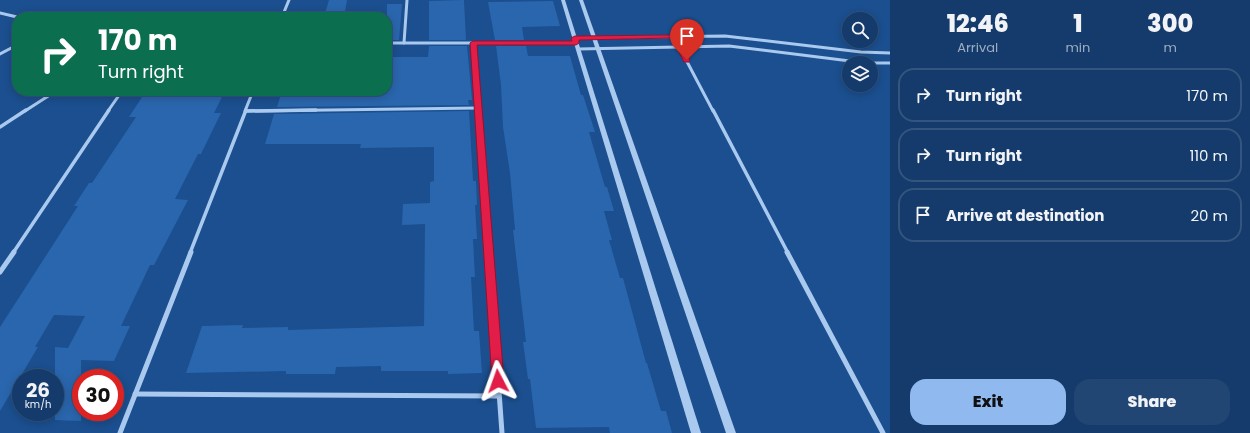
<!DOCTYPE html>
<html lang="en">
<head>
<meta charset="utf-8">
<style>
  body { margin:0; font-family:Poppins,sans-serif; background:#214673; color:#f1f3f6; height:100vh; display:flex; flex-direction:column; font-size:15px; white-space:nowrap }
  * { box-sizing:border-box; margin:0 }
  p { font-size:13px; color:#9dadc1 }
  .icon { flex:none; width:22px; height:22px; fill:none; stroke:currentColor; stroke-width:2; stroke-linecap:round; stroke-linejoin:round }
  .map { position:relative; flex:1; overflow:hidden }
  .drawer { display:flex; flex-direction:column; background:#143b6b; width:360px }
  .drawer>* { flex:none }
  .banner { position:absolute; left:12px; top:12px; width:380px; height:84px; border-radius:16px; box-shadow:0 2px 10px #0003,0 0 0 1px #33557e; background:#0b6e4f; color:#fff; overflow:hidden }
  .tools { position:absolute; left:842px; top:12px; display:grid; gap:8px }
  .tools a { display:grid; place-items:center; width:36px; height:36px; border-radius:50%; background:#143b6b; box-shadow:0 2px 10px #0003,0 0 0 1px #33557e; font-size:20px }
  .speed { position:absolute; left:12px; top:369px; display:flex; gap:8px; font-size:20px; font-weight:700; text-align:center }
  .speed>* { display:grid; place-content:center; width:52px; height:52px; border-radius:50%; background:#143b6b; box-shadow:0 2px 10px #0003,0 0 0 1px #33557e; line-height:1 }
  .speed small { font-size:10px; font-weight:400 }
  .speed .limit { border:6px solid #d22; background:#fff; color:#111 }
  .pin { position:absolute; display:grid; place-items:center; width:34px; height:34px; color:#fff; margin:-41px -17px; border-radius:50% 50% 50% 0; rotate:-45deg; box-shadow:0 0 4px #0007 }
  .pin .icon { rotate:45deg }
  .me { position:absolute; width:44px; margin:-22px; rotate:356deg; stroke-linejoin:round; filter:drop-shadow(0 0 3px #0008) }
  .turn { display:flex; align-items:center; gap:14px; height:84px; padding:0 20px; font-size:18px }
  .turn .icon { width:52px; height:52px; stroke-width:2.5 }
  .turn b { display:block; font-size:28px; line-height:34px }
  .eta { display:flex; justify-content:space-evenly; align-items:center; height:68px; text-align:center }
  .eta b { font-size:24px; font-weight:800; line-height:28px }
  .button { display:flex; gap:8px; margin-top:auto; padding:8px 20px }
  .button a { flex:1; height:46px; border-radius:16px; background:#90b9f0; color:#111; font-size:16px; font-weight:800; line-height:46px; text-align:center }
  .button a+a { background:#214673; color:#f1f3f6 }
  ul { padding:0; list-style:none }
  li { display:flex; align-items:center; gap:12px; height:54px; margin:0 8px 6px; padding:0 12px; border:2px solid #33557e; border-radius:16px }
  li div { flex:1 }
  li b { display:block; font-size:15px }
  li em { font-style:normal }
  main { display:flex; flex:1; min-height:0 }
  .map>svg:first-child { display:block }
</style>
</head>
<body>
<main>
<div class="map">
<svg width="890" height="433" viewBox="0 0 890 433">
  <rect width="100%" height="100%" fill="#1b4f8f"/>
  <g fill="#2a66ad">
    <path d="M 329,0 L 347,0 L 344,17 L 324,17 Z"/>
    <path d="M 464,0 L 466,40 L 429,40 L 429,1 Z"/>
    <path d="M 553,1 L 560,26 L 522,27 L 524,40 L 495,40 L 488,2 Z"/>
    <path d="M 387,4 L 402,4 L 399,40 L 387,40 Z"/>
    <path d="M 429,46 L 467,46 L 472,100 L 468,100 L 469,105 L 277,107 L 282,91 L 387,91 L 387,57 L 428,57 Z"/>
    <path d="M 496,46 L 526,46 L 528,56 L 570,56 L 581,95 L 583,95 L 595,132 L 589,132 L 605,187 L 607,187 L 614,211 L 604,211 L 612,240 L 609,240 L 620,278 L 623,278 L 646,363 L 647,363 L 661,411 L 666,411 L 672,433 L 610,433 L 609,427 L 536,428 L 530,379 L 528,379 L 523,342 L 526,342 L 513,230 L 515,230 L 510,173 L 503,127 L 501,85 Z"/>
    <path d="M 146,91 L 225,91 L 214,113 L 221,113 L 201,154 L 198,154 L 175,199 L 188,200 L 154,265 L 150,265 L 121,326 L 130,326 L 114,361 L 81,360 L 81,421 L 55,420 L 55,347 L 68,348 L 85,316 L 54,315 L 35,347 L 38,347 L 0,411 L 0,327 L 78,206 L 74,206 L 89,183 L 92,183 L 136,117 L 129,117 Z"/>
    <path d="M 469,111 L 473,181 L 476,181 L 477,205 L 475,205 L 477,239 L 473,239 L 475,277 L 471,277 L 474,331 L 479,331 L 482,373 L 448,374 L 448,371 L 381,371 L 381,366 L 336,367 L 335,374 L 286,374 L 286,371 L 186,373 L 202,326 L 243,325 L 242,328 L 288,327 L 288,330 L 424,326 L 425,224 L 402,225 L 403,204 L 430,203 L 430,182 L 434,181 L 434,147 L 360,148 L 361,144 L 265,144 L 274,114 Z"/>
  </g>
  <g fill="none" stroke-linecap="round" stroke-linejoin="round">
    <g stroke="#a9c9ee" stroke-width="3">
      <path d="M 0,13 L 17,17"/>
      <path d="M 282,17 L 289,0"/>
      <path d="M 674,37 L 713,111"/>
      <path d="M 575,38 L 725,36 L 861,52 L 890,53"/>
      <path d="M 387,43 L 576,43"/>
      <path d="M 404,43 L 407,0"/>
      <path d="M 473,43 L 478,111"/>
      <path d="M 578,49 L 729,46 L 866,63"/>
      <path d="M 0,54 L 17,45"/>
      <path d="M 871,63 L 890,63"/>
      <path d="M 25,111 L 56,91"/>
      <path d="M 108,111 L 122,91"/>
      <path d="M 245,111 L 253,91"/>
      <path d="M 246,111 L 478,108"/>
    </g>
    <g stroke="#a9c9ee" stroke-width="3.5">
      <path d="M 478,110 L 489,253"/>
      <path d="M 713,110 L 788,253"/>
      <path d="M 246,111 L 316,110"/>
      <path d="M 0,127 L 26,110"/>
      <path d="M 13,253 L 109,110"/>
      <path d="M 190,253 L 246,110"/>
    </g>
    <g stroke="#a9c9ee" stroke-width="5">
      <path d="M 489,252 L 502,433"/>
      <path d="M 787,252 L 883,433"/>
      <path d="M 0,272 L 14,252"/>
      <path d="M 135,394 L 499,396"/>
      <path d="M 120,433 L 191,252"/>
    </g>
    <g fill="#a9c9ee" fill-rule="evenodd">
      <path d="M 561,0 L 565,0 L 701,433 L 691,433 Z"/>
      <path d="M 579,0 L 583,0 L 736,433 L 726,433 Z"/>
    </g>
  </g>
  <path fill="#e11d48" stroke="#92132f" d="M 674,35 L 677,36 L 690,60 L 689,62 L 684,62 L 672,38 L 579,40 L 579,43 L 576,45 L 477,45 L 504,381 L 502,385 L 498,387 L 494,385 L 492,381 L 470,43 L 473,41 L 572,41 L 571,38 L 575,36 Z"/>
</svg>
<div class="tools">
<a><svg class="icon" aria-label="search" viewBox="0 0 24 24"><circle cx="10" cy="10" r="6"/><path d="M15 15l6 6"/></svg></a>
<a><svg class="icon" aria-label="layers" viewBox="0 0 24 24"><path d="M12 4l9 5-9 5-9-5zM3 14l9 5 9-5"/></svg></a>
</div>
<div class="speed"><div>26<small>km/h</small></div><div class="limit">30</div></div>
<div class="pin" style="left:687px;top:60px;background:#d93025"><svg class="icon" aria-label="arrive" viewBox="0 0 24 24"><path d="M6 21V4h12l-3 4 3 4H6"/></svg></div>
<svg class="me" style="left:498px;top:381px" viewBox="-20 -20 40 40"><path d="M0-17L14 15 0 8-14 15z" fill="#e11d48" stroke="#fff" stroke-width="4"/></svg>
<div class="banner">
<div class="turn"><svg class="icon" aria-label="right" viewBox="0 0 24 24"><path d="M7 20v-9h11M14 6l5 5-5 5"/></svg><div><b>170 m</b>Turn right</div></div>
</div>
</div>
<section class="drawer">
<div class="eta">
<div><b>12:46</b><p>Arrival</p></div>
<div><b>1</b><p>min</p></div>
<div><b>300</b><p>m</p></div>
</div>
<ul>
<li><svg class="icon" aria-label="right" viewBox="0 0 24 24"><path d="M7 20v-9h11M14 6l5 5-5 5"/></svg><div><b>Turn right</b></div><em>170 m</em></li>
<li><svg class="icon" aria-label="right" viewBox="0 0 24 24"><path d="M7 20v-9h11M14 6l5 5-5 5"/></svg><div><b>Turn right</b></div><em>110 m</em></li>
<li><svg class="icon" aria-label="arrive" viewBox="0 0 24 24"><path d="M6 21V4h12l-3 4 3 4H6"/></svg><div><b>Arrive at destination</b></div><em>20 m</em></li>
</ul>
<div class="button"><a>Exit</a><a>Share</a></div>
</section>
</main>
</body>
</html>
